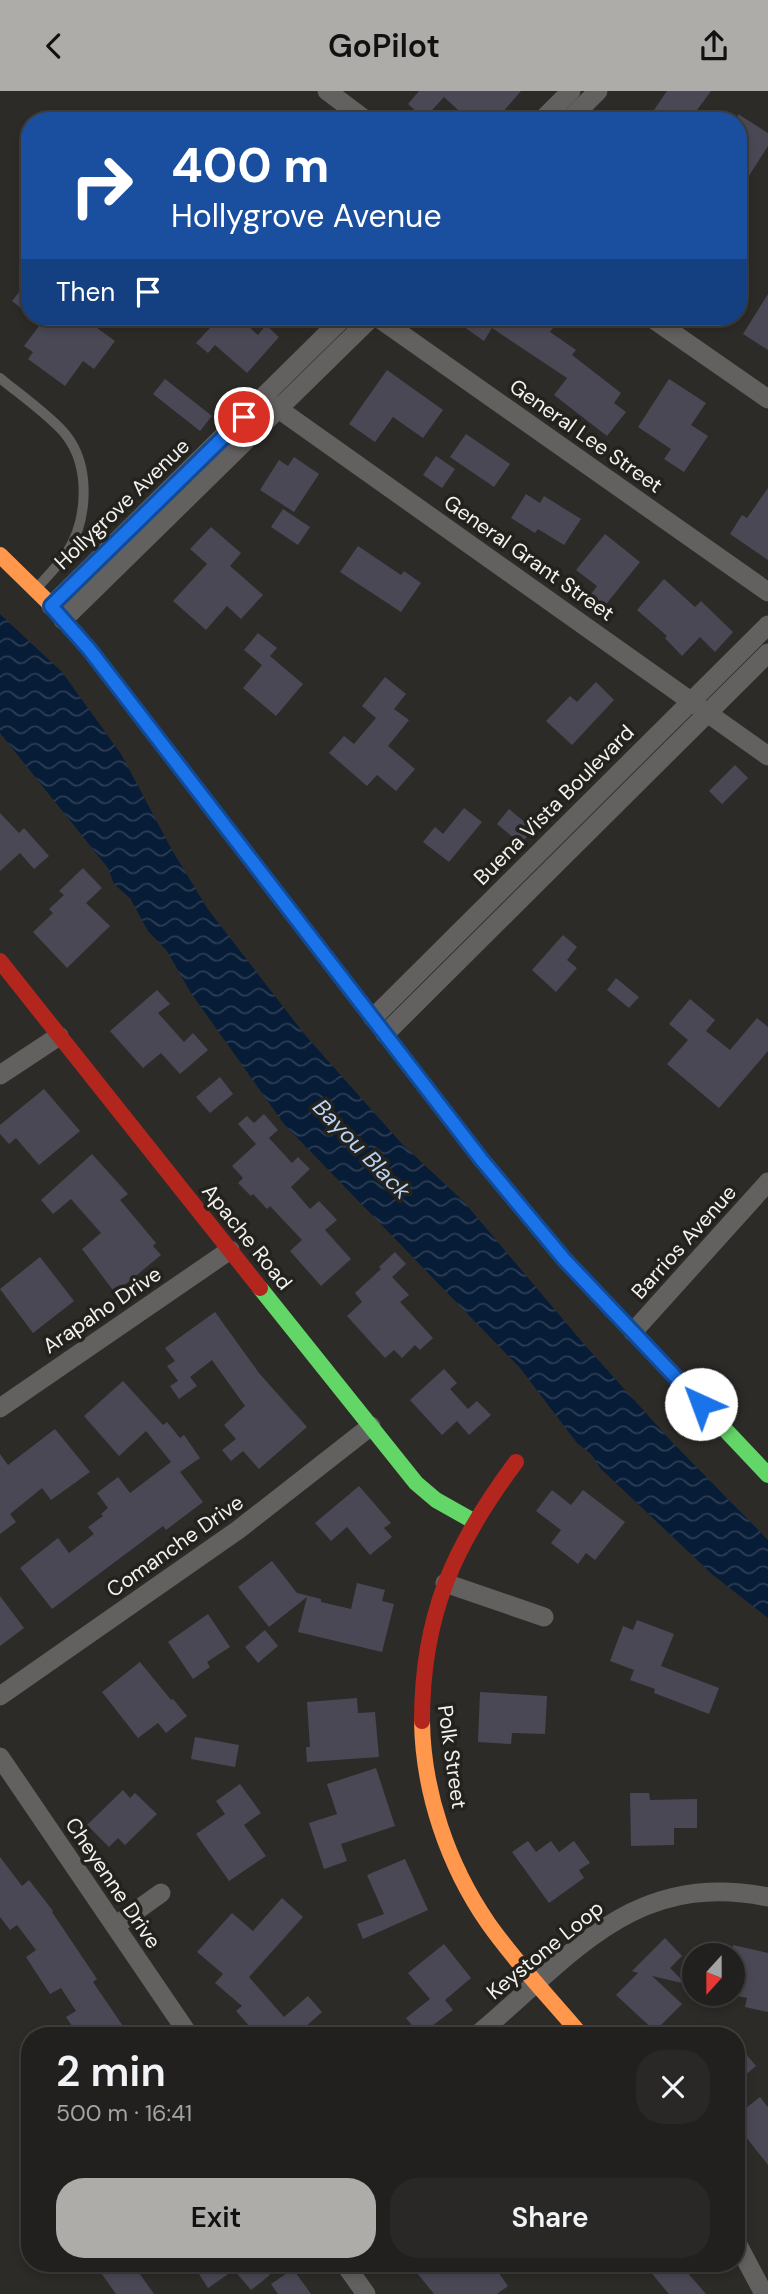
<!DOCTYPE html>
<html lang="en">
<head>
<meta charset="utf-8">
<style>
  body { margin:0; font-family:"DM Sans",sans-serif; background:#292827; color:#f1f3f6; height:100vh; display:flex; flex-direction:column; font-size:26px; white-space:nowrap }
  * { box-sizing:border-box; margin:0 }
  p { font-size:23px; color:#a2a3a4 }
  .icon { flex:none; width:38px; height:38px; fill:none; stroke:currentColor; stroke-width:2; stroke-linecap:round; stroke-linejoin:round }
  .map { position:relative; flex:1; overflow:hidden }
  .drawer { position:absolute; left:21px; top:1936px; width:724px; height:245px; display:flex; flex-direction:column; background:#21201e; border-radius:28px; box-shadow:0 4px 10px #0003,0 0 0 2px #3e3e3c }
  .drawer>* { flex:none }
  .banner { position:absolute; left:21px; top:21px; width:726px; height:214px; border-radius:28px; box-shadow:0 4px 10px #0003,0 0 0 2px #3e3e3c; background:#1a4fa0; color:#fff; overflow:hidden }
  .needle { width:46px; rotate:201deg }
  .controls { position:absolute; left:682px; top:1852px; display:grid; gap:14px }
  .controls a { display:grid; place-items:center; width:63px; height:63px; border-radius:50%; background:#21201e; box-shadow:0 4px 10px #0003,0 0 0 2px #3e3e3c; font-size:35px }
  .pin { position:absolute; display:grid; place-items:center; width:60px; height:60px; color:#fff; margin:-30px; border:4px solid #fff; border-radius:50%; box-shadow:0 2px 7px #0007 }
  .me { position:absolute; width:77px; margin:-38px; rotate:317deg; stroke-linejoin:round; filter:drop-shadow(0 0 5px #0008) }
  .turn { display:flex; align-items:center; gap:24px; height:147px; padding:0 35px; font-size:32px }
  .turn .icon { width:91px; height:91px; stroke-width:2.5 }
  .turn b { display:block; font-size:49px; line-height:60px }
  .then { display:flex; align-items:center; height:66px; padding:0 35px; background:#0003; gap:14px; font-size:26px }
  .round { display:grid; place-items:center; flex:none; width:74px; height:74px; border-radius:28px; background:#292827 }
  .head { display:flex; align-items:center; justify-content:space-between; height:119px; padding:0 35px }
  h1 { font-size:42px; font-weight:600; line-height:52px }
  .button { display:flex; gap:14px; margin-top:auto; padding:14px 35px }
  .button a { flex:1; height:80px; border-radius:28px; background:#adaca9; color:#111; font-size:28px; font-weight:600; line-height:80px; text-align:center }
  .button a+a { background:#292827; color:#f1f3f6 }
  header { display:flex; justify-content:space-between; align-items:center; height:91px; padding:0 35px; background:#adaca9; color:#111; font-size:32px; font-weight:600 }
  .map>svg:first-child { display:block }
</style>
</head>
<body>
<header><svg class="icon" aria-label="back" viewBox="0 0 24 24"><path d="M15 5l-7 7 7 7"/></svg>GoPilot<svg class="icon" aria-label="share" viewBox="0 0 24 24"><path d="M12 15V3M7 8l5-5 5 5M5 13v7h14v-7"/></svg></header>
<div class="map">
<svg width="768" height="2203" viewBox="0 0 768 2203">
  <defs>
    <pattern id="water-waves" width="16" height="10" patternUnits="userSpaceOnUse" patternTransform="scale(1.75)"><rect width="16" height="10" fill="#071c37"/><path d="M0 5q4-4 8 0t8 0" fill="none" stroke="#2c3d54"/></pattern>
  </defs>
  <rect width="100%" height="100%" fill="#2c2b28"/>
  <path fill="url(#water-waves)" d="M 0,523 L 62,581 L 121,663 L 172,759 L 207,817 L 305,944 L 402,1053 L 464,1111 L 583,1252 L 671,1350 L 768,1449 L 768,1527 L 713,1484 L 601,1378 L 591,1363 L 577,1352 L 520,1277 L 284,1033 L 191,902 L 167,860 L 148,840 L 130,807 L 114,793 L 108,777 L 0,642 Z"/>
  <g fill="#4a4854">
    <path d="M 419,0 L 521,0 L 495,30 L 470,30 L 444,6 L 424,28 L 408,13 Z"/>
    <path d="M 667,0 L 711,0 L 689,30 L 663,30 L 652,22 Z"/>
    <path d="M 738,23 L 768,42 L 768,55 L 738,102 Z"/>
    <path d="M 30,187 L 30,224 L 12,210 Z"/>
    <path d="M 768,203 L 768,259 L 743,243 Z"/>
    <path d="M 46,226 L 82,226 L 115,250 L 94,278 L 83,270 L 65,295 L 28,268 L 33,261 L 24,255 Z"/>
    <path d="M 220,226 L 238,226 L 258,244 L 266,234 L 279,246 L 247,282 L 215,254 L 208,262 L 196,252 Z"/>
    <path d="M 450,226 L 561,226 L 550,241 L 576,259 L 572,264 L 621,302 L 614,312 L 626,321 L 607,345 L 554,304 L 567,287 L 492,237 L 484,250 Z"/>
    <path d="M 387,279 L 443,319 L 423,347 L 393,326 L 375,351 L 349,333 Z"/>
    <path d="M 165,288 L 212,325 L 200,340 L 153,303 Z"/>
    <path d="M 669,288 L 706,312 L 691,334 L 708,345 L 684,381 L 664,368 L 671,358 L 638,336 Z"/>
    <path d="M 466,343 L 510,373 L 494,396 L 450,366 Z"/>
    <path d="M 436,365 L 455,378 L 442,397 L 423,384 Z"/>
    <path d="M 294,366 L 319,383 L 294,421 L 260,399 L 279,369 L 288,375 Z"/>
    <path d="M 768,397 L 768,469 L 730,443 L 742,424 L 747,427 Z"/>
    <path d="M 526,403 L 540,412 L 544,405 L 581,428 L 564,454 L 538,438 L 535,442 L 511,427 Z"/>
    <path d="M 283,418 L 310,436 L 298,454 L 271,436 Z"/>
    <path d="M 211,436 L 241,462 L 230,475 L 263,504 L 241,528 L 227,515 L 206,539 L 173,510 L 207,473 L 190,458 Z"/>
    <path d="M 605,443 L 640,471 L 603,517 L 589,506 L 597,495 L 576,479 Z"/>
    <path d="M 358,455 L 401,484 L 404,480 L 421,492 L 401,521 L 340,481 Z"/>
    <path d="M 664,488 L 695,516 L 701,510 L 733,541 L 715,561 L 700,546 L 682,565 L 665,547 L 667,545 L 637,519 Z"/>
    <path d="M 258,542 L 277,557 L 270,565 L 303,593 L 276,625 L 243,597 L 262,574 L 244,559 Z"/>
    <path d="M 385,586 L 406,603 L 394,618 L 409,629 L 388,655 L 415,678 L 396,700 L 377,684 L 367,695 L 329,662 L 344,645 L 354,653 L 376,627 L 362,615 Z"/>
    <path d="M 596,591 L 614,609 L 572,654 L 546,630 L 570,605 L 577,611 Z"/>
    <path d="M 735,674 L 748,687 L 722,713 L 709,700 Z"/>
    <path d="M 464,717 L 482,731 L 449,771 L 423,751 L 435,736 L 443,743 Z"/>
    <path d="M 509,718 L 533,738 L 521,753 L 497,733 Z"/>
    <path d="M 0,722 L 19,742 L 24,737 L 49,765 L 34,778 L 20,762 L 0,780 Z"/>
    <path d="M 83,777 L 102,797 L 86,812 L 110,835 L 67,877 L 33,841 L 53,822 L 49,818 L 64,804 L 59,800 Z"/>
    <path d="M 563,844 L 577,856 L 567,869 L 577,877 L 556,901 L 532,879 Z"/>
    <path d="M 616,887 L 639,906 L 629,917 L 607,899 Z"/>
    <path d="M 157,899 L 170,913 L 158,922 L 184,951 L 193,942 L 208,959 L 180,983 L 161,962 L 143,977 L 110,940 Z"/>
    <path d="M 690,908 L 715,929 L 706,940 L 730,959 L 757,927 L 768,936 L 768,960 L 719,1017 L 667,973 L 688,949 L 669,933 Z"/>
    <path d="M 220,986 L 233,1003 L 210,1022 L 196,1006 Z"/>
    <path d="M 44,998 L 80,1040 L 39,1074 L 16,1047 L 9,1053 L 0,1043 L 0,1034 Z"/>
    <path d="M 264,1023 L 278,1039 L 269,1047 L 292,1072 L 298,1066 L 310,1078 L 291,1096 L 310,1118 L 319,1110 L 337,1129 L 325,1139 L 351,1168 L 321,1195 L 290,1160 L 302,1149 L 270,1115 L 267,1118 L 253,1103 L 251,1105 L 238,1092 L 243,1087 L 232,1075 L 256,1053 L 238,1033 L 247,1025 L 254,1032 Z"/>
    <path d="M 92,1063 L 128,1103 L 120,1109 L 156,1152 L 153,1155 L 161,1164 L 115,1202 L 82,1158 L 101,1142 L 71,1108 L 53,1123 L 41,1109 Z"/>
    <path d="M 395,1161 L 406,1173 L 392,1186 L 409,1204 L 400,1211 L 433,1247 L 420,1259 L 415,1254 L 402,1267 L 394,1259 L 385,1267 L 347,1225 L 362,1211 L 355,1202 L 381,1178 L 379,1176 Z"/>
    <path d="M 40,1166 L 74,1210 L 33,1242 L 0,1198 Z"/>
    <path d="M 215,1221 L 259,1282 L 307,1336 L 259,1378 L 243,1360 L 231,1370 L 222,1359 L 236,1348 L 224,1334 L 245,1315 L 212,1269 L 190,1286 L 197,1295 L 179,1308 L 170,1295 L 178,1290 L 167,1275 L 175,1270 L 165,1257 Z"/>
    <path d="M 444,1278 L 457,1292 L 450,1298 L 468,1318 L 477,1310 L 491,1324 L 469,1344 L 457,1330 L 442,1344 L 410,1309 Z"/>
    <path d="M 123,1290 L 163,1334 L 167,1331 L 180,1347 L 184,1344 L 200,1367 L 180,1381 L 203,1411 L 166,1439 L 163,1435 L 52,1518 L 20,1477 L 58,1447 L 69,1462 L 94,1443 L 88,1436 L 103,1425 L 101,1423 L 108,1417 L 97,1402 L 118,1386 L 130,1402 L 171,1371 L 146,1340 L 119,1365 L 84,1325 Z"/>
    <path d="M 55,1338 L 90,1381 L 51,1409 L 42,1397 L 10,1423 L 16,1431 L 0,1443 L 0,1363 L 8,1374 Z"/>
    <path d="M 359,1395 L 391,1432 L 384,1437 L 392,1446 L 370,1464 L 347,1436 L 331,1450 L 315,1432 Z"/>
    <path d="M 552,1399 L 571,1414 L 583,1399 L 625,1431 L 595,1469 L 586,1462 L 578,1473 L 551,1452 L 561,1439 L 536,1420 Z"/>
    <path d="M 272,1470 L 297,1502 L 321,1508 L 321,1511 L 351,1518 L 357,1492 L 385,1499 L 382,1510 L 394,1513 L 382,1561 L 298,1541 L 307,1506 L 269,1536 L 238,1496 Z"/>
    <path d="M 0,1505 L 24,1537 L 0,1555 Z"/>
    <path d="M 208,1523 L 230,1556 L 207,1571 L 210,1576 L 193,1588 L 168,1551 Z"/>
    <path d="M 637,1529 L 674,1543 L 661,1575 L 719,1597 L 709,1623 L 654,1602 L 655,1598 L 630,1589 L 634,1579 L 610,1570 L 623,1535 L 633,1539 Z"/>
    <path d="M 265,1539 L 278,1555 L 258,1572 L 245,1556 Z"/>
    <path d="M 140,1571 L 171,1609 L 173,1608 L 187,1625 L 166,1642 L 158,1632 L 138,1647 L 102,1601 Z"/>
    <path d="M 480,1601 L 547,1605 L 545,1643 L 512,1642 L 511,1653 L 478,1651 Z"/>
    <path d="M 357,1607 L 358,1622 L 375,1621 L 379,1666 L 307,1671 L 306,1656 L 310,1656 L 307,1611 Z"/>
    <path d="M 195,1646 L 239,1654 L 235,1676 L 191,1668 Z"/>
    <path d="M 376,1677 L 395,1735 L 341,1753 L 347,1770 L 324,1778 L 309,1732 L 337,1723 L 327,1693 Z"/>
    <path d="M 240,1693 L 261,1722 L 244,1734 L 266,1765 L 229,1790 L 196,1743 L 225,1723 L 216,1710 Z"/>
    <path d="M 123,1699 L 130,1707 L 135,1702 L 157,1723 L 125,1754 L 118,1747 L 109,1756 L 87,1734 Z"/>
    <path d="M 630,1702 L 649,1702 L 650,1709 L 697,1708 L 697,1737 L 674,1737 L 674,1754 L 631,1755 Z"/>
    <path d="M 528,1750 L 536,1761 L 551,1750 L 559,1761 L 574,1750 L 590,1772 L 579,1779 L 584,1787 L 549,1812 L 512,1761 Z"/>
    <path d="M 0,1766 L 22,1795 L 29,1789 L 53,1820 L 52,1821 L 97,1888 L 93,1891 L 129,1944 L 78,1944 L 66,1926 L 76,1920 L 61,1897 L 50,1903 L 26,1866 L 36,1859 L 17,1834 L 10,1839 L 0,1826 Z"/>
    <path d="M 405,1768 L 428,1819 L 363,1848 L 357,1833 L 384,1823 L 367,1784 Z"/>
    <path d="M 282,1807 L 303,1826 L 249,1886 L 284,1926 L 308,1905 L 322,1921 L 296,1944 L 257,1944 L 236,1920 L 242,1915 L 215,1892 L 223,1883 L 197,1861 L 232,1822 L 253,1840 Z"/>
    <path d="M 665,1847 L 682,1865 L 670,1877 L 686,1893 L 652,1885 L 682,1913 L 655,1940 L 616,1904 L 638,1882 L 632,1880 Z"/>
    <path d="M 444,1853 L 471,1887 L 445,1909 L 453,1919 L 420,1944 L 406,1927 L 430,1908 L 408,1882 Z"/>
    <path d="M 733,1854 L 768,1862 L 768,1921 L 745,1916 L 747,1907 L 733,1904 Z"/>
    <path d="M 737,1952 L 756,1975 L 737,1991 Z"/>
    <path d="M 760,2006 L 768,2016 L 768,2074 L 746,2046 L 737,2053 L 737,2024 Z"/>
    <path d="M 94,2172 L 132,2172 L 154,2203 L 116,2203 Z"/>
    <path d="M 216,2172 L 261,2172 L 270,2184 L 251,2199 L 234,2179 L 208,2197 L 199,2183 Z"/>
    <path d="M 409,2172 L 492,2172 L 508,2195 L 497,2203 L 434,2203 Z"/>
    <path d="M 643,2172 L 679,2172 L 706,2203 L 669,2203 Z"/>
    <path d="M 293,2178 L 311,2203 L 278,2203 L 271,2193 Z"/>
  </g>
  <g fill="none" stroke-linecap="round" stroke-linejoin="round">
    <path stroke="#62615f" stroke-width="10" d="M 0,287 C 18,302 53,327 66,344 C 91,376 88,430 66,463 C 58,475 47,485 38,496"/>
    <g stroke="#62615f" stroke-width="19">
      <path d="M 327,0 L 367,30"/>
      <path d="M 541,30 L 571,0"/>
      <path d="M 568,30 L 598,0"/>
      <path d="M 377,226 L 768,501"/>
      <path d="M 650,226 L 768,308"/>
      <path d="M 263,307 L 768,665"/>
      <path d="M 51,515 L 344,226"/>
      <path d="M 63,529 L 372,226"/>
      <path d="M 373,927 L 768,534"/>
      <path d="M 385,943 L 768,562"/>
      <path d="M 0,984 L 59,945"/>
      <path d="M 633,1241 L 768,1091"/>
      <path d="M 0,1317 L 230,1159"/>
      <path d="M 445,1492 L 544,1526"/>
      <path d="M 0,1605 L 238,1439 L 371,1335"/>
      <path d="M 0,1666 L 189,1944"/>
      <path d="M 115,1835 L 161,1802"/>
      <path d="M 477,1944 C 570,1867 632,1778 768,1806"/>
      <path d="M 737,2152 L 764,2203"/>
      <path d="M 344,2172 L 366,2203"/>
    </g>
    <g stroke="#63d668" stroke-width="16">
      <path d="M 346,893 L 481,1068 L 564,1168 L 768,1384"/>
      <path d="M 260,1197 L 416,1392 L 436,1409 L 475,1431"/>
    </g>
    <g stroke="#ff974d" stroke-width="16">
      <path d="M 0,464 L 47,510 L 89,558 L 346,893"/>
      <path d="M 422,1630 C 423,1701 448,1774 488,1832 C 516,1872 550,1907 581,1944"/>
    </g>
    <g stroke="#b3261e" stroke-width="16">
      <path d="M 0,870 L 260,1197"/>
      <path d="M 422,1630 C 422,1524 454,1454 516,1371"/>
    </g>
  </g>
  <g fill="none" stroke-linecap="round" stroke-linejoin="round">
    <g stroke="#114b97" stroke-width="18">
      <path id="route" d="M 244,326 L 51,515 L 89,558 L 481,1068 L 564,1168 L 701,1313"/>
    </g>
    <use href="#route" stroke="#1a73e8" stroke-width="12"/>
  </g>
  <g text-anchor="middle" stroke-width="7" stroke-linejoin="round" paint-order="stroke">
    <g font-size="21" fill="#f3f2ef" stroke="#23221d">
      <text transform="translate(586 345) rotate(35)" y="7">General Lee Street</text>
      <text transform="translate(122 413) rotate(-44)" y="7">Hollygrove Avenue</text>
      <text transform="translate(529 467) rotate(35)" y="7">General Grant Street</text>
      <text transform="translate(554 714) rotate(-45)" y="7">Buena Vista Boulevard</text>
      <text transform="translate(247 1146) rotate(51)" y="7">Apache Road</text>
      <text transform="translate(684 1151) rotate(-48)" y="7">Barrios Avenue</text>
      <text transform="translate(102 1219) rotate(-34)" y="7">Arapaho Drive</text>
      <text transform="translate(175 1455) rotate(-35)" y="7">Comanche Drive</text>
      <text transform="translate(452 1666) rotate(82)" y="7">Polk Street</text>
      <text transform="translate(113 1792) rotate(56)" y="7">Cheyenne Drive</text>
      <text transform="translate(545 1859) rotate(-39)" y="7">Keystone Loop</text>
    </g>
    <g font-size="23" font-style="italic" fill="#b8d3f5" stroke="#23221d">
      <text transform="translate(362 1058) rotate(46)" y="8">Bayou Black</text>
    </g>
  </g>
</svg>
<div class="controls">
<a><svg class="needle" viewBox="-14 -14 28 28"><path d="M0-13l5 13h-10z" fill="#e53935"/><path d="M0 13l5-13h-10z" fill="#a2a3a4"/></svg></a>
</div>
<div class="pin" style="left:244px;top:326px;background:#d93025"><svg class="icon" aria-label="arrive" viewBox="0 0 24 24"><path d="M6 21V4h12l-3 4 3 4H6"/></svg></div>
<svg class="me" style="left:701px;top:1313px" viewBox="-20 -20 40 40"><circle r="19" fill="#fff"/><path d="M0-13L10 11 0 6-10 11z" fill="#1a73e8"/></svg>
<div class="banner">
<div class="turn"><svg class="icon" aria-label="right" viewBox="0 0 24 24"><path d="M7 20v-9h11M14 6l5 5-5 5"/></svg><div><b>400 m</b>Hollygrove Avenue</div></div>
<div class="then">Then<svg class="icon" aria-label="arrive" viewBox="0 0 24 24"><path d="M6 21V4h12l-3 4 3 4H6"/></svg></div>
</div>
<section class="drawer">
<div class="head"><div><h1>2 min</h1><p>500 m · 16:41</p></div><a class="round"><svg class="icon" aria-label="close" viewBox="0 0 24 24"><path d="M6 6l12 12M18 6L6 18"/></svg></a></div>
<div class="button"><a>Exit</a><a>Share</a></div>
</section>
</div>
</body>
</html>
